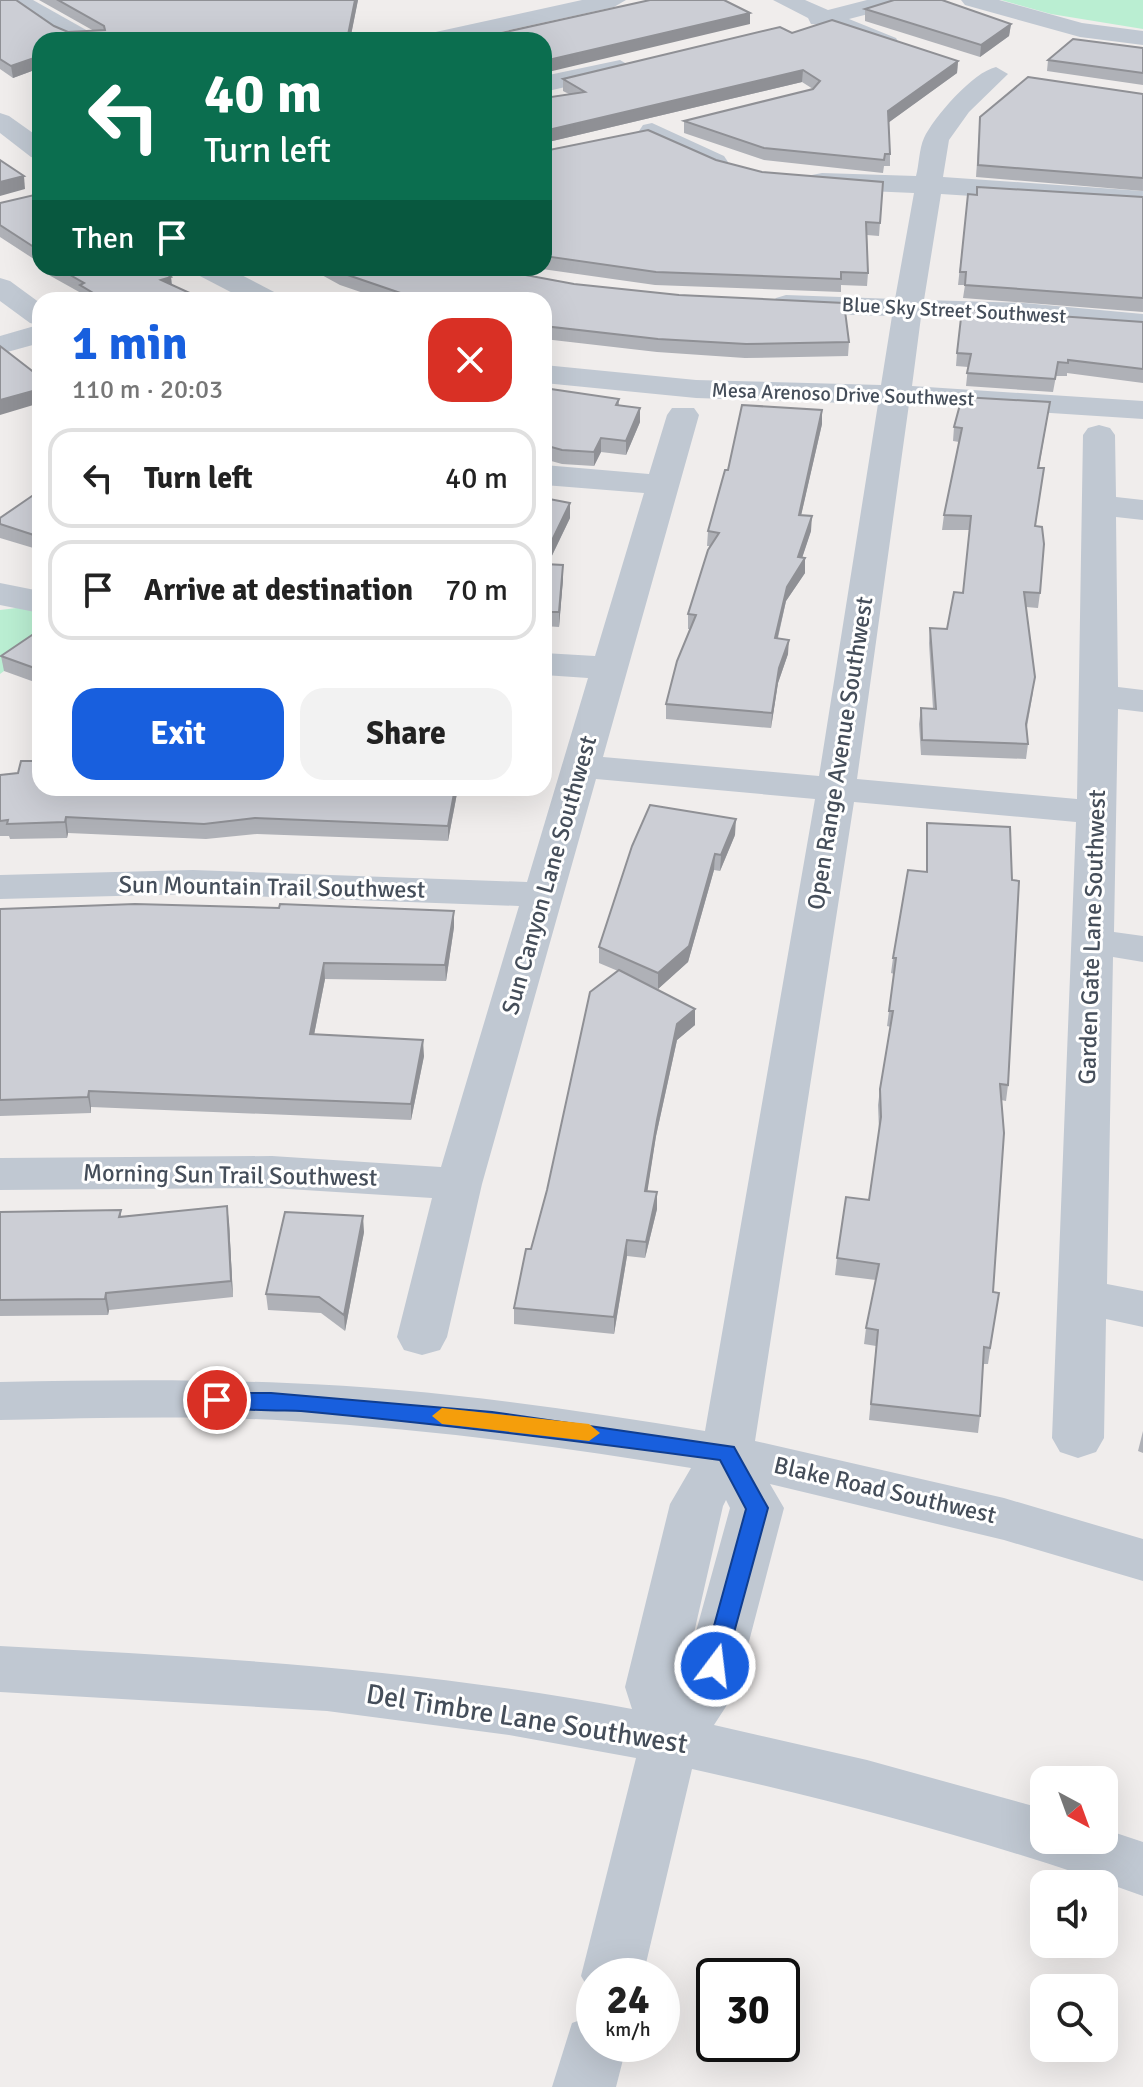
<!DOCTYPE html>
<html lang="en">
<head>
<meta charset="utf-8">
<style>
  body { margin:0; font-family:Signika,sans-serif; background:#f2f2f2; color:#222; height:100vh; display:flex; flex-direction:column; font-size:30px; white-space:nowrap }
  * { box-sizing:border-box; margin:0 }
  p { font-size:26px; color:#767676 }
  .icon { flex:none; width:44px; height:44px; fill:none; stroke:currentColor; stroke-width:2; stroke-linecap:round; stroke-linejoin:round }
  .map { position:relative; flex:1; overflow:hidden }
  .details { position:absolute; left:32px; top:292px; width:520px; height:504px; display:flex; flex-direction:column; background:#fff; border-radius:24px; box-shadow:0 8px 32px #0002 }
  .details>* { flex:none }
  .banner { position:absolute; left:32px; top:32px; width:520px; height:244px; border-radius:24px; box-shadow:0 8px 32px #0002; background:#0b6e4f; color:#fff; overflow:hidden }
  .needle { width:52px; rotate:139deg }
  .tools { position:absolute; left:1030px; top:1766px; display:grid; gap:16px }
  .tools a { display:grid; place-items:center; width:88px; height:88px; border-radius:16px; background:#fff; box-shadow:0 8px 32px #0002; font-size:40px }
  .speed { position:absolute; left:576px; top:1958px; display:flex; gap:16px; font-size:40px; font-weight:700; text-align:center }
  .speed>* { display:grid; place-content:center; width:104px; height:104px; border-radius:50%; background:#fff; box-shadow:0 8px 32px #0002; line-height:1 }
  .speed small { font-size:20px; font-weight:400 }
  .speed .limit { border:4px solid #111; border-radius:12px; background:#fff; color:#111 }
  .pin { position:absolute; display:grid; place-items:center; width:68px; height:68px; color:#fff; margin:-34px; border:4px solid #fff; border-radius:50%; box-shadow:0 2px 8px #0007 }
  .me { position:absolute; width:88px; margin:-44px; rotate:15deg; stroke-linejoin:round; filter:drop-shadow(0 0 6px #0008) }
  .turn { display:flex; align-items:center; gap:28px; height:168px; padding:0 40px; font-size:36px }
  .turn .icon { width:104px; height:104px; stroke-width:2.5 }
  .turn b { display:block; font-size:56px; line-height:68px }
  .then { display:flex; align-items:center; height:76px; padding:0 40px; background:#0003; gap:16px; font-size:30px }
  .round { display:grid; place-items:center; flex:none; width:84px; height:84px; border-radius:24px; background:#f2f2f2 }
  .headline { display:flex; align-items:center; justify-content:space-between; height:136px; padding:0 40px }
  h1 { font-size:48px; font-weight:800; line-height:60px; color:#185fde }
  .action { display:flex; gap:16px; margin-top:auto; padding:16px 40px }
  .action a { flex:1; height:92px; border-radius:24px; background:#185fde; color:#fff; font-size:32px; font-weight:800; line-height:92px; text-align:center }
  .action a+a { background:#f2f2f2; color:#222 }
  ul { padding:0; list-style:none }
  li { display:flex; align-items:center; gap:24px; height:100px; margin:0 16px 12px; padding:0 24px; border:4px solid #e0e0e0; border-radius:24px }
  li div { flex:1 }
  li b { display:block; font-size:30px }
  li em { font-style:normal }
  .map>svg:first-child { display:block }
</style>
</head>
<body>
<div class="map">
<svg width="1143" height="2087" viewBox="0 0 1143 2087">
  <rect width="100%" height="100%" fill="#f0edec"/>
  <g fill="#baeed2">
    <path d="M 1001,0 L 1143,0 L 1143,29 L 1051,14 Z"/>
    <path d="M 25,607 L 40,610 L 40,644 L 0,674 L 0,610 Z"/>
  </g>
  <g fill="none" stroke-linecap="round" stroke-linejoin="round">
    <g fill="#c0c8d2" fill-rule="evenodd">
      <path d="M 5,0 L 33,0 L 104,40 L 69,40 L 56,35 Z"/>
      <path d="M 582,0 L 626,0 L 614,7 L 464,40 L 419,40 L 431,33 Z"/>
      <path d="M 773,0 L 805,0 L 828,10 L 867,0 L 907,0 L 903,5 L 849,19 L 896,38 L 899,43 L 887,50 L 824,25 L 811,24 L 808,18 Z"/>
      <path d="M 961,0 L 999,0 L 1082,23 L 1143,31 L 1143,45 L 1080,37 L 965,5 Z"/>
      <path d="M 620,60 L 632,67 L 629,72 L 544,92 L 544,76 Z"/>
      <path d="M 996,67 L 1008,74 L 969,112 L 949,140 L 943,177 L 1143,191 L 1143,207 L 941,194 L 924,300 L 1024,303 L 1143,314 L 1143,332 L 1024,321 L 921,317 L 912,386 L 1143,401 L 1143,419 L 909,404 L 857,779 L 1077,799 L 1083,435 L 1088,428 L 1099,425 L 1110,428 L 1115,435 L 1116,497 L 1143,500 L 1143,520 L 1116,517 L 1118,687 L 1143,690 L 1143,712 L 1118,709 L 1114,932 L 1143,936 L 1143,962 L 1113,957 L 1107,1284 L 1143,1291 L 1143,1327 L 1106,1319 L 1104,1438 L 1096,1452 L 1078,1458 L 1060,1452 L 1052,1438 L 1076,822 L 854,802 L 755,1441 L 1004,1498 L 1143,1539 L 1143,1581 L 1004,1540 L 770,1484 L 784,1508 L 736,1691 L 714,1725 L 867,1760 L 1044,1809 L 1044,1840 L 1104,1840 L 1104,1829 L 1143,1842 L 1143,1896 C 996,1843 845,1803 692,1769 L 643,1976 L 594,1976 L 594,1998 L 581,1976 L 636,1758 L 509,1735 L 327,1711 L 0,1692 L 0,1646 C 214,1657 421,1669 632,1709 L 625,1687 L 670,1504 L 691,1468 C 559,1446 426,1429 292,1421 C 195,1415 97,1418 0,1420 L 0,1382 C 96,1380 191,1379 287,1383 C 427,1388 566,1408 705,1431 L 815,799 L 596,779 L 482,1184 L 447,1337 L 440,1350 L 422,1355 L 404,1350 L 397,1337 L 432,1198 L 272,1188 L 0,1190 L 0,1158 L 272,1156 L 441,1167 L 519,906 L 193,894 L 0,899 L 0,875 L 193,870 L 527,882 L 588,678 L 544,675 L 544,653 L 595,656 L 644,493 L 544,485 L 544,465 L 649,474 L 667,415 L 672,408 L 694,408 L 699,415 L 603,757 L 819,776 L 878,404 L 696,398 L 544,383 L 544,365 L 696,380 L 881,385 L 892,316 L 786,313 L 776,310 L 771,304 L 776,298 L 786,295 L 895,299 L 914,193 L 822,189 L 812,187 L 809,181 L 812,175 L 822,173 L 916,176 C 919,165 919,149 924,138 C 934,117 973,72 996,67 ZM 726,1500 L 730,1508 L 686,1668 L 723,1506 Z"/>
      <path d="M 0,113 L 9,116 L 40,138 L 40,159 L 31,157 L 0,133 Z"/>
      <path d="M 652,123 L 724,156 L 728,162 L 724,168 L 706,168 L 643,137 L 639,131 L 643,125 Z"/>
      <path d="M 192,268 L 228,268 L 278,294 L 283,300 L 246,300 L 196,274 Z"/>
      <path d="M 0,278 L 10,281 L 40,303 L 40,343 L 0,354 L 0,336 L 38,325 L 30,323 L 0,301 Z"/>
      <path d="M 0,583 L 40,591 L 40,613 L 0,605 Z"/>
      <path d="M 594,2015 L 594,2044 L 627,2044 L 616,2087 L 552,2087 L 572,2023 Z"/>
    </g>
  </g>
  <g fill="#afb1b7">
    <path d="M 0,0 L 54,26 L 68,32 L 94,31 L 39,0 L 358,0 L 350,40 L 40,40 L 40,68 L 13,78 L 0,69 Z"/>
    <path d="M 865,9 L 1011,24 L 1009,36 L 980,57 L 865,21 Z"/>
    <path d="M 792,33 L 958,61 L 957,73 L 889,122 L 890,154 L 890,166 L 884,166 L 883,173 L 764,160 L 684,133 L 684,121 L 813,89 L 802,82 L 544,143 L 544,98 L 569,94 L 563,91 L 563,79 Z"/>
    <path d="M 1143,48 L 1143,85 L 1047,71 L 1048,60 Z"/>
    <path d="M 1143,94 L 1143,191 L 976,177 L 980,117 Z"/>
    <path d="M 544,151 L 716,160 L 762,172 L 883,182 L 879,236 L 867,235 L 868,273 L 867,286 L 841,285 L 841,292 L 655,285 L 535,268 L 544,268 Z"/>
    <path d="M 40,191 L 40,263 L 0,237 L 0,203 L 39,194 Z"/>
    <path d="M 968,194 L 1143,197 L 1143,312 L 963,298 L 965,285 L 958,285 Z"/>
    <path d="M 46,268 L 158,268 L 171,277 L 172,285 L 205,300 L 84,300 L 81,298 L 81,293 L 47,274 Z"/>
    <path d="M 309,268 L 488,268 L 849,342 L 848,356 L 745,358 L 657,352 L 544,339 L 544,300 L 384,300 L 340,285 Z"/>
    <path d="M 1143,322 L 1143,383 L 1067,373 L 1067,376 L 1056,376 L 1053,392 L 966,386 L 968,367 L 956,366 L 957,353 Z"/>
    <path d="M 544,388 L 619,399 L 619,406 L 640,422 L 626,455 L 601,452 L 594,466 L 562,464 L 544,459 Z"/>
    <path d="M 1050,402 L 1039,468 L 1036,526 L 1040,593 L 1038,608 L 1026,607 L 1033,692 L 1027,727 L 1028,744 L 1026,759 L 921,755 L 919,724 L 921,708 L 933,709 L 929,643 L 930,628 L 947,629 L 963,593 L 970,530 L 942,530 L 944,515 L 959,442 L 953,441 L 954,427 Z"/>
    <path d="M 822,410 L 822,424 L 801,515 L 811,531 L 802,558 L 805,573 L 786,601 L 778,638 L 788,654 L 778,683 L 771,728 L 666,719 L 666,704 L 690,629 L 688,629 L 688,614 L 710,546 L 707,546 L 708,531 L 728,470 Z"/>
    <path d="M 40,498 L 40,550 L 0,538 L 0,518 Z"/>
    <path d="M 544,498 L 570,518 L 548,564 L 563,565 L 563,579 L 559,627 L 544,626 Z"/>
    <path d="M 40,634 L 40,684 L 4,671 L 1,656 Z"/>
    <path d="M 0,775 L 40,788 L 458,788 L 448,841 L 257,834 L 206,839 L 68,833 L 67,838 L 10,839 L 9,836 L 0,836 Z"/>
    <path d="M 927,823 L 1008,1085 L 1006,1101 L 1001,1100 L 993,1292 L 999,1293 L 988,1364 L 983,1364 L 980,1416 L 978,1433 L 869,1420 L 876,1346 L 864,1344 L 866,1328 L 876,1280 L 835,1275 L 837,1258 L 869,1200 L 879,1130 L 878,1105 L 880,1089 L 891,1027 L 887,1026 L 894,974 L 891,973 L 893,958 L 926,872 L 926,838 Z"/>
    <path d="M 735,835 L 720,871 L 714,870 L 688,962 L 658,989 L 640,981 L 695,1009 L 695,1025 L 677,1040 L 656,1136 L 647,1191 L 657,1209 L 645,1258 L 627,1256 L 614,1334 L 514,1324 L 514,1308 L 531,1249 L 618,971 L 599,963 L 599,947 Z"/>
    <path d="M 279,908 L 454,911 L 454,927 L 446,981 L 325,979 L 314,1035 L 424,1056 L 411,1120 L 91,1107 L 91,1113 L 0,1116 L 0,909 Z"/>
    <path d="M 121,1210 L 121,1216 L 229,1222 L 233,1297 L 109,1310 L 108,1315 L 0,1316 L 0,1212 Z"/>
    <path d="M 364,1232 L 345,1331 L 321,1313 L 268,1310 L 266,1294 Z"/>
    <path d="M 1143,1431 L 1143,1453 L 1138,1451 Z"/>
  </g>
  <g fill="#8f9095">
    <path d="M 355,0 L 358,0 L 350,40 L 347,40 Z"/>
    <path d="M 750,13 L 750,24 L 544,73 L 544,61 Z"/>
    <path d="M 1011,24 L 1009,36 L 980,57 L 981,45 Z"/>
    <path d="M 40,56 L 40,68 L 13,78 L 11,66 Z"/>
    <path d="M 958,61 L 957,73 L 888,123 L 888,111 Z"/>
    <path d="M 803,70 L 802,82 L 544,143 L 544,131 Z"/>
    <path d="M 24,176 L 25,189 L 0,196 L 0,182 Z"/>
    <path d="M 171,277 L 172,290 L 161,280 Z"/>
    <path d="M 40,389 L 40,403 L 0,415 L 0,400 Z"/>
    <path d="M 640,408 L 640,422 L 626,455 L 626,441 Z"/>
    <path d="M 822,410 L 822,424 L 798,529 L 799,515 Z"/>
    <path d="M 601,438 L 601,452 L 594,466 L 594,452 Z"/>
    <path d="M 570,503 L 570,518 L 544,572 L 544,557 Z"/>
    <path d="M 812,516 L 811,531 L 798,570 L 805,558 L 805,573 L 786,601 L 774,653 L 775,638 L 787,587 Z"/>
    <path d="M 563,565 L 563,579 L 559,627 L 559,612 Z"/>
    <path d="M 789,640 L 788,654 L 778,683 L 771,728 L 772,713 L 779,668 Z"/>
    <path d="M 455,788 L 458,788 L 448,841 L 448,826 Z"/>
    <path d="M 66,817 L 68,833 L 67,838 L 65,822 Z"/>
    <path d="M 736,819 L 735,835 L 720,871 L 721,855 Z"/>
    <path d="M 715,854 L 714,870 L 688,962 L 658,989 L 658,973 Z"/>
    <path d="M 454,911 L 454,927 L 446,981 L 445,965 Z"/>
    <path d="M 324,963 L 325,979 L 311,1050 L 310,1034 Z"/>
    <path d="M 695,1009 L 695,1025 L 677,1040 L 656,1136 L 645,1207 L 645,1191 L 657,1120 L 677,1024 Z"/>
    <path d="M 423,1040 L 424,1056 L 411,1120 L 411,1104 Z"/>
    <path d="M 89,1091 L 91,1107 L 91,1113 L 88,1097 Z"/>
    <path d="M 657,1192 L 657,1209 L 645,1258 L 646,1242 Z"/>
    <path d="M 227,1206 L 229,1222 L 233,1297 L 231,1281 Z"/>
    <path d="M 363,1216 L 364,1232 L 345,1331 L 344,1315 Z"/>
    <path d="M 627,1240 L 627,1256 L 614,1334 L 614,1317 Z"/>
    <path d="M 106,1293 L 109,1310 L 108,1315 L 105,1299 Z"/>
  </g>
  <g fill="#ccced5" stroke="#8f9095" stroke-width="2">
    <path d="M 0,0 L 16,0 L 54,26 L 68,32 L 105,30 L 104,26 L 58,0 L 355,0 L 347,40 L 40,40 L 40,56 L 11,66 L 0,59 Z"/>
    <path d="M 650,0 L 724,0 L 750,13 L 544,61 L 544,40 L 495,40 L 487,36 Z"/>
    <path d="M 894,0 L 942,0 L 1011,24 L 981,45 L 865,9 Z"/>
    <path d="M 832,20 L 958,61 L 888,111 L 890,154 L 885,154 L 884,160 L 764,148 L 684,121 L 813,89 L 820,81 L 803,70 L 544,131 L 544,98 L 585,92 L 563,79 L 780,27 L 792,33 Z"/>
    <path d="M 1073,39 L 1143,48 L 1143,73 L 1048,60 Z"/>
    <path d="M 1028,77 L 1143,94 L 1143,178 L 978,165 L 980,117 Z"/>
    <path d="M 648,130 L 716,160 L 762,172 L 883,182 L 880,223 L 866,222 L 868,273 L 841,272 L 841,279 L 656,272 L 544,256 L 544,151 Z"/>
    <path d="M 0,160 L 24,176 L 0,182 Z"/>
    <path d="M 977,187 L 1143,197 L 1143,298 L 965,285 L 966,272 L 960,272 L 968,194 L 977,195 Z"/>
    <path d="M 40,191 L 40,251 L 0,225 L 0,203 L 39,194 Z"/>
    <path d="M 58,268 L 158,268 L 171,277 L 161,280 L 205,300 L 105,300 L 80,285 L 84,283 Z"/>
    <path d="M 332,268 L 488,268 L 574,284 L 679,295 L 844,303 L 849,342 L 746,344 L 658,339 L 544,326 L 544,300 L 427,300 L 418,299 L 339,272 Z"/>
    <path d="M 962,309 L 1143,322 L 1143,369 L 1068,360 L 1068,363 L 1058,362 L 1055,379 L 967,373 L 971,354 L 957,353 Z"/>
    <path d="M 0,346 L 40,377 L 40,389 L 0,400 Z"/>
    <path d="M 544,388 L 619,399 L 616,405 L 640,408 L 626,441 L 601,438 L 594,452 L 562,450 L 544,445 Z"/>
    <path d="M 962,397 L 1050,402 L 1038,468 L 1044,468 L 1035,526 L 1042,527 L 1044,544 L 1040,593 L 1024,592 L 1035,677 L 1026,724 L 1028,744 L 922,740 L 921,708 L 936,709 L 930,628 L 947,629 L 954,592 L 963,593 L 971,516 L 944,515 L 962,428 L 954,427 Z"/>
    <path d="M 742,405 L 822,410 L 799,515 L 812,516 L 798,557 L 805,558 L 787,587 L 775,638 L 789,640 L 779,668 L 772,713 L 666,704 L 677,661 L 696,615 L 688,614 L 708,550 L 719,533 L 708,531 L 725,470 L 728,470 Z"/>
    <path d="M 32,496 L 40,498 L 40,537 L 0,524 L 0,518 Z"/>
    <path d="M 544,498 L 570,503 L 544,557 Z"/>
    <path d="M 544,564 L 563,565 L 559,612 L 544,612 Z"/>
    <path d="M 35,633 L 40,634 L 40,670 L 1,656 Z"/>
    <path d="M 21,761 L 40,761 L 40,788 L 455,788 L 448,826 L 255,818 L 204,824 L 66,817 L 65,822 L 7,824 L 8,820 L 0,821 L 0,775 L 18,773 Z"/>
    <path d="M 650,805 L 736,819 L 721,855 L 715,854 L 689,946 L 658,973 L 599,947 L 632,846 Z"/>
    <path d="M 927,823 L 1010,827 L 1012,880 L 1019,881 L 1008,1085 L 1000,1084 L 1004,1133 L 993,1292 L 999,1293 L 990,1348 L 984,1347 L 980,1416 L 871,1404 L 878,1330 L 866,1328 L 879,1264 L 837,1258 L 846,1197 L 869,1200 L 881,1117 L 880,1089 L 893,1011 L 889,1011 L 896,958 L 893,958 L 908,870 L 927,872 Z"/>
    <path d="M 135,904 L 279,908 L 280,904 L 454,911 L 445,965 L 324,963 L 310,1034 L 423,1040 L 411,1104 L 89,1091 L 88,1097 L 0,1100 L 0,909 Z"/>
    <path d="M 619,970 L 695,1009 L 677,1024 L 657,1120 L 645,1191 L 657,1192 L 646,1242 L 627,1240 L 614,1317 L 514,1308 L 526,1249 L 531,1249 L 547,1190 L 590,992 Z"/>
    <path d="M 227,1206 L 231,1281 L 106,1293 L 105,1299 L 0,1300 L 0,1212 L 121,1210 L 119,1217 Z"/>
    <path d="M 285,1212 L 363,1216 L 344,1315 L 319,1297 L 266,1294 Z"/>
  </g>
  <path fill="#185fde" stroke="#103e90" stroke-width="2" d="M 217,1393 L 271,1393 L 492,1412 L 734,1447 L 768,1508 L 723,1673 L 715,1676 L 707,1673 L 703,1666 L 746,1509 L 720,1460 C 580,1441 441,1424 301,1411 C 283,1410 213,1412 206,1400 Z"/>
  <path fill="#f59e0b" d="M 442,1408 L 589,1424 L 600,1433 L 589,1441 L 442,1424 L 432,1416 Z"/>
  <g text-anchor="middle" stroke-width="6" stroke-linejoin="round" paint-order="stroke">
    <g font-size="20" fill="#454e5a" stroke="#fff">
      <text transform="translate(954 310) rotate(3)" y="7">Blue Sky Street Southwest</text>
      <text transform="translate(843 394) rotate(2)" y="7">Mesa Arenoso Drive Southwest</text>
    </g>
    <g font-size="24" fill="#454e5a" stroke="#fff">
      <text transform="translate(840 753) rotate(-81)" y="8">Open Range Avenue Southwest</text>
      <text transform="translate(549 875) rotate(-74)" y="8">Sun Canyon Lane Southwest</text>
      <text transform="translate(272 887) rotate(1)" y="8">Sun Mountain Trail Southwest</text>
      <text transform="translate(1092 937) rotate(-88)" y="8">Garden Gate Lane Southwest</text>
      <text transform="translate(230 1175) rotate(1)" y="8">Morning Sun Trail Southwest</text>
      <text transform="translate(885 1490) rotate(13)" y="8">Blake Road Southwest</text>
    </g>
    <g font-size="28" fill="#454e5a" stroke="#fff">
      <text transform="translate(527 1718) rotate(9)" y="10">Del Timbre Lane Southwest</text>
    </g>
  </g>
</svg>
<div class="tools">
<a><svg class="needle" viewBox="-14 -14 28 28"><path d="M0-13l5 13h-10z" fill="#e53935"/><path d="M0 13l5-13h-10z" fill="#767676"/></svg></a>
<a><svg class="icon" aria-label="sound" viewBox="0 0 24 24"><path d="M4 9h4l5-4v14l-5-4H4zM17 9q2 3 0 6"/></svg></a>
<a><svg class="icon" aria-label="search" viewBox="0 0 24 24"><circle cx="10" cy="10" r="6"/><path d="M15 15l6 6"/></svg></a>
</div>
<div class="speed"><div>24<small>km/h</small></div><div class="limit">30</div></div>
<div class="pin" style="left:217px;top:1400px;background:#d93025"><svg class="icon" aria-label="arrive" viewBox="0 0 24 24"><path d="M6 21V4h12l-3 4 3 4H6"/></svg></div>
<svg class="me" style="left:715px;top:1666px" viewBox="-20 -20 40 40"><circle r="17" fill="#185fde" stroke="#fff" stroke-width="3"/><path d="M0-11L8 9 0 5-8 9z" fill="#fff"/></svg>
<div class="banner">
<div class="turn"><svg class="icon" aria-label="left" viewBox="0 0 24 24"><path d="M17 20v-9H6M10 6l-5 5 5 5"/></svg><div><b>40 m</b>Turn left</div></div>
<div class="then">Then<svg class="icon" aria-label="arrive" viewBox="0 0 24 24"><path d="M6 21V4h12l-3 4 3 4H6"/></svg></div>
</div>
<section class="details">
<div class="headline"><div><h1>1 min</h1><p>110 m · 20:03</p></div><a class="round" style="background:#d93025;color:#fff"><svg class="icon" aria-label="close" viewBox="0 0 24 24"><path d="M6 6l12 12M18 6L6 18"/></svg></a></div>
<ul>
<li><svg class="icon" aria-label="left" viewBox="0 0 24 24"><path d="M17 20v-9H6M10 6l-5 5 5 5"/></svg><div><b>Turn left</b></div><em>40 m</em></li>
<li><svg class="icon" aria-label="arrive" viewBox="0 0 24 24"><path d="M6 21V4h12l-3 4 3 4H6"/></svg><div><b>Arrive at destination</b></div><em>70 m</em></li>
</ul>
<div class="action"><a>Exit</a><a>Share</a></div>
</section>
</div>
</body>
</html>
